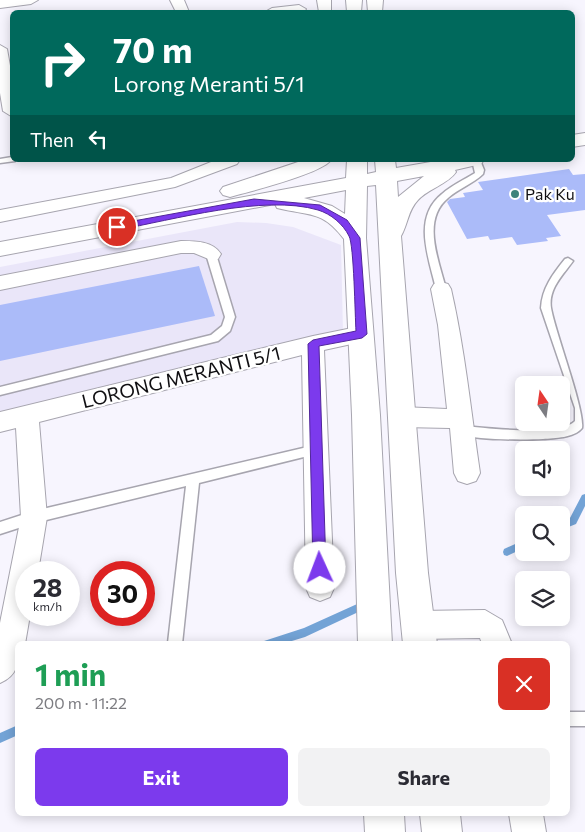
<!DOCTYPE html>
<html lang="en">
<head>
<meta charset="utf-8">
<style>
  body { margin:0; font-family:Commissioner,sans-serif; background:#f2f2f3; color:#2b2b33; height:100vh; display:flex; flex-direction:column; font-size:19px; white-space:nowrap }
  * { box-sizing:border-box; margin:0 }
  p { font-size:16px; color:#7c7c81 }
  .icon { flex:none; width:28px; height:28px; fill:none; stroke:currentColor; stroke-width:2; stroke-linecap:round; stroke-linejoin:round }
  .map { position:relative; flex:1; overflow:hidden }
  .details { position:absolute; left:15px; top:641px; width:555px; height:175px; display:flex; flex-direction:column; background:#fff; border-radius:8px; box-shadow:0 2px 12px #0003 }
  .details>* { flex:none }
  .hud { position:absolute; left:10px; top:10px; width:565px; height:152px; border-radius:8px; box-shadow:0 2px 12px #0003; background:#00695c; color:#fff; overflow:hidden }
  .needle { width:32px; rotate:347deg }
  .buttons { position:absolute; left:515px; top:376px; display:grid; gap:10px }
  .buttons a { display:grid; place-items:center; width:55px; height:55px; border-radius:8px; background:#fff; box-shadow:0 2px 12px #0003; font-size:25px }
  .speed { position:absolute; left:15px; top:561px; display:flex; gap:10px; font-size:25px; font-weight:700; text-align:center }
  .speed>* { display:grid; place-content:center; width:65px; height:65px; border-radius:50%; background:#fff; box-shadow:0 2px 12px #0003; line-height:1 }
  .speed small { font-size:12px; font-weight:400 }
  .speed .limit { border:8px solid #d22; background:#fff; color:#111 }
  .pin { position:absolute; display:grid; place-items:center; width:42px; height:42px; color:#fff; margin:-21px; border:2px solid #fff; border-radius:50%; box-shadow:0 1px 5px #0007 }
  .me { position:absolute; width:55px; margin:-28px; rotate:358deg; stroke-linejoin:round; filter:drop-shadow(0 0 4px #0008) }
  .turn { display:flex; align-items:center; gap:18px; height:105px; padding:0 20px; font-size:22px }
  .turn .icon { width:65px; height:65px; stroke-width:2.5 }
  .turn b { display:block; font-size:35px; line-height:42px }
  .then { display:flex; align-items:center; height:48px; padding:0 20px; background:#0003; gap:10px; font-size:19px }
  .round { display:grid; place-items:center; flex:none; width:52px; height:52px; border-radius:8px; background:#f2f2f3 }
  .head { display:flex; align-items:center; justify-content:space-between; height:85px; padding:0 20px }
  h1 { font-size:30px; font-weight:700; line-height:38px; color:#1e9e55 }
  .cta { display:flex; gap:10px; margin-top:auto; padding:10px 20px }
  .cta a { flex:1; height:58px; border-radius:8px; background:#7c3aed; color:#fff; font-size:20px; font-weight:700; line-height:58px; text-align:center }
  .cta a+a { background:#f2f2f3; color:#2b2b33 }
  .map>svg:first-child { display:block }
</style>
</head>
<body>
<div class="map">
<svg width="585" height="832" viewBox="0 0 585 832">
  <rect width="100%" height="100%" fill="#f7f5fe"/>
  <path fill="#eae6f9" d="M 237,222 L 266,223 L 293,227 L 341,245 L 343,333 L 0,418 L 0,267 Z"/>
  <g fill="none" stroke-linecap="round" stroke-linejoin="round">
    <g fill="#73a3d6" fill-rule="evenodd">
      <path d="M 585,494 L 585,506 L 576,524 L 561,530 L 561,522 L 570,518 L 582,495 Z"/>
      <path d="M 524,540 L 524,548 L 507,556 L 504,555 L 503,552 L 504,549 Z"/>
      <path d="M 366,600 L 369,601 L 371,604 L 369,607 L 305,637 L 282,644 L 262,644 L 264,641 L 304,628 Z"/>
      <path d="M 18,725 L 18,735 L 0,743 L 0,733 Z"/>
    </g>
  </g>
  <g fill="#abbbf9">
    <path d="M 569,169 L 573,175 L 585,174 L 585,210 L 547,215 L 561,236 L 546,238 L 548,241 L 517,245 L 512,237 L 490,240 L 488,236 L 467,239 L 447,202 L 450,199 L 465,197 L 463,193 L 483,190 L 478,182 Z"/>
    <path d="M 199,266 L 215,316 L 0,361 L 0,305 Z"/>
  </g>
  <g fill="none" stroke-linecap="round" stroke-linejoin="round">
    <g stroke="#a7a5af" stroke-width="3">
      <g id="service">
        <path d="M 12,157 L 12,160 L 15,161 L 0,163 L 0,159 Z"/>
        <path d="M 472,160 L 480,160 L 484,170 L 483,174 C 473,184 459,188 448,198 C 421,220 439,261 446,289 L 441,292 L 436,289 C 429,258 412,218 442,194 C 452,185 464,180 475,173 Z"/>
        <path d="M 211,251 L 216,254 L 235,317 L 230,331 L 218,341 L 0,395 L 0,387 L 211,335 L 222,326 L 225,317 L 206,254 Z"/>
        <path d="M 568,258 L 573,261 C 563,275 548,289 551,308 C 555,332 585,410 582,428 C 574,438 555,438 543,439 C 524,440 476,440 459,434 L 457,431 L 459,428 L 463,426 C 486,428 560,437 575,421 L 575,408 L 541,308 C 542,288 553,274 565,259 Z"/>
        <path d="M 316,445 L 320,447 L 322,450 L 320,453 L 199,483 L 182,644 L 168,643 L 186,486 L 34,523 L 0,534 L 0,522 L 34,511 Z"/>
        <rect x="568" y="712" width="17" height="14"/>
      </g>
    </g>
    <g stroke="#a7a5af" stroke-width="2">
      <g id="minor">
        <path d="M 0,0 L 38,0 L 31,4 L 0,8 Z"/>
        <path d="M 170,0 L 184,0 L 189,12 L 176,12 Z"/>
        <path d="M 317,0 L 331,0 L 331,12 L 319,12 Z"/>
        <path d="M 299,5 L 306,9 L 304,12 L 265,12 L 272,8 Z"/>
        <path d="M 0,45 L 7,49 L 12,77 L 11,116 L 3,111 L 0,93 Z"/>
        <path d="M 216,160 L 240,160 L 237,164 L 175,187 L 0,222 L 0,210 L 171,178 Z"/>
        <path d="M 181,241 C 195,241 213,241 221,254 L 218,259 L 211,260 L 194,253 L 181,253 L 0,290 L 0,276 Z"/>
        <path d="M 441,282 L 448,284 L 451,289 C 465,350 471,412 480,473 L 476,481 L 467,484 L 458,481 L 454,473 L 450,428 L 402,427 L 394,424 L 390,417 L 394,410 L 402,407 L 447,409 L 438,325 L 431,289 L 434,284 Z"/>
        <path d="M 362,326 L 370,328 L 373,334 L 370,340 L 324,350 L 334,588 L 330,597 L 320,601 L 310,597 L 306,588 L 302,355 L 39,422 L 47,517 L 38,572 L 26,572 L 26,615 L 30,615 L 25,644 L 18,644 C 18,662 19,675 0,683 L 0,623 L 21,517 L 16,428 L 0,432 L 0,412 L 313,336 Z"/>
        <path d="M 485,610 L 502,620 L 512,644 L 482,644 L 480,638 L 418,639 L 408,635 L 403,625 L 408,615 L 418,611 Z"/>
        <path d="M 509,814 L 543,814 L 546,832 L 512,832 Z"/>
      </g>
    </g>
    <g stroke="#a7a5af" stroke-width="2">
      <g id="secondary">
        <path d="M 346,0 L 362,0 L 361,12 L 347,12 Z"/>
        <path d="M 367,0 L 383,0 L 382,12 L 368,12 Z"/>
        <path d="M 585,133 L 585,145 L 572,147 L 572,135 Z"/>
        <path d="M 304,160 L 331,160 C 322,173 256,190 237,195 L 230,197 L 223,195 L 220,191 L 223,187 Z"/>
        <path d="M 347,160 L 367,160 L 367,174 L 376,172 L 375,160 L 395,160 L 396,168 L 442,160 L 484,160 L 481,164 L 455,170 L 456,172 C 448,184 428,189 418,200 C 408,210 408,224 401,236 L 428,573 L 437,644 L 403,644 L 396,573 L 376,185 L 367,186 L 366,238 L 380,415 L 392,644 L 358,644 L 352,415 L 344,239 C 322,210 309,216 277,208 L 275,204 L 0,256 L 0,242 L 346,178 ZM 424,176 L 398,197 L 397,181 ZM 346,190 L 345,214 L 332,206 L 304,198 Z"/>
        <path d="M 364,814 L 404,814 L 405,832 L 365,832 Z"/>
        <path d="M 420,814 L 460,814 L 462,832 L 422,832 Z"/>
      </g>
    </g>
    <use href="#service" fill="#fff" fill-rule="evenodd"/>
    <use href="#minor" fill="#fff" fill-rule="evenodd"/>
    <use href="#secondary" fill="#fff" fill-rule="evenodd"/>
  </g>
  <path fill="#7c3aed" stroke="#51269a" d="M 254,199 L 320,205 L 347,220 L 360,238 L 367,334 L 362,338 L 319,346 L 326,568 L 324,572 L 320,574 L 315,572 L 313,568 L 308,344 L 313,340 L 356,331 C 355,316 354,245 349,236 C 343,224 331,214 318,210 C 264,194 173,220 117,230 L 113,227 L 117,224 Z"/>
  <circle fill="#3e837a" stroke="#fff" stroke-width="2" cx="515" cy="194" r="5"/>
  <g text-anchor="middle" stroke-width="4.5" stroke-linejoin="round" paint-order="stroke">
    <g font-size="16" fill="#100f12" stroke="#fff" text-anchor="start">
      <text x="525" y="200">Pak Ku</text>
    </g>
    <g font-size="19" fill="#100f12" stroke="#fff">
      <text transform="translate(181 377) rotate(-14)" y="7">LORONG MERANTI 5/1</text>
    </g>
  </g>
</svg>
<div class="buttons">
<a><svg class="needle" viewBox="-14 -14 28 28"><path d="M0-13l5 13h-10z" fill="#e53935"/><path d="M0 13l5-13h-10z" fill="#7c7c81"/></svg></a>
<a><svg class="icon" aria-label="sound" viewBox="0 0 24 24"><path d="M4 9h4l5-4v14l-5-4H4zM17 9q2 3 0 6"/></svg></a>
<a><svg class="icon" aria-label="search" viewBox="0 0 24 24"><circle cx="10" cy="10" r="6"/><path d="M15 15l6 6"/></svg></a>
<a><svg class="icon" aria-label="layers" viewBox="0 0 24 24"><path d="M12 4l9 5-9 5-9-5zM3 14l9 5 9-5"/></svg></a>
</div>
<div class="speed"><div>28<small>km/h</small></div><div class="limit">30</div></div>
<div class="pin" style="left:117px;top:227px;background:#d93025"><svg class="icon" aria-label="arrive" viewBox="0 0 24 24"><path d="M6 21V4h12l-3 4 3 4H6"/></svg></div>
<svg class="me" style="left:320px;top:568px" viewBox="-20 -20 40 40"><circle r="19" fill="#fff"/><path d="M0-13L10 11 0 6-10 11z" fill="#7c3aed"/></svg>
<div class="hud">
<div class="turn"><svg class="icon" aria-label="right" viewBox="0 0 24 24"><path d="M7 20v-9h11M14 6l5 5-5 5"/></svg><div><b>70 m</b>Lorong Meranti 5/1</div></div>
<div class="then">Then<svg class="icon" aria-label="left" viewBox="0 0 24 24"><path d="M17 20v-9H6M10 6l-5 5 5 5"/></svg></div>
</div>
<section class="details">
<div class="head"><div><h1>1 min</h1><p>200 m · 11:22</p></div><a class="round" style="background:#d93025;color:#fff"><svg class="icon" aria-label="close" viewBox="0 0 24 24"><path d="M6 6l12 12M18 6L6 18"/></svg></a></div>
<div class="cta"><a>Exit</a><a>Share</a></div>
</section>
</div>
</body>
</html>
